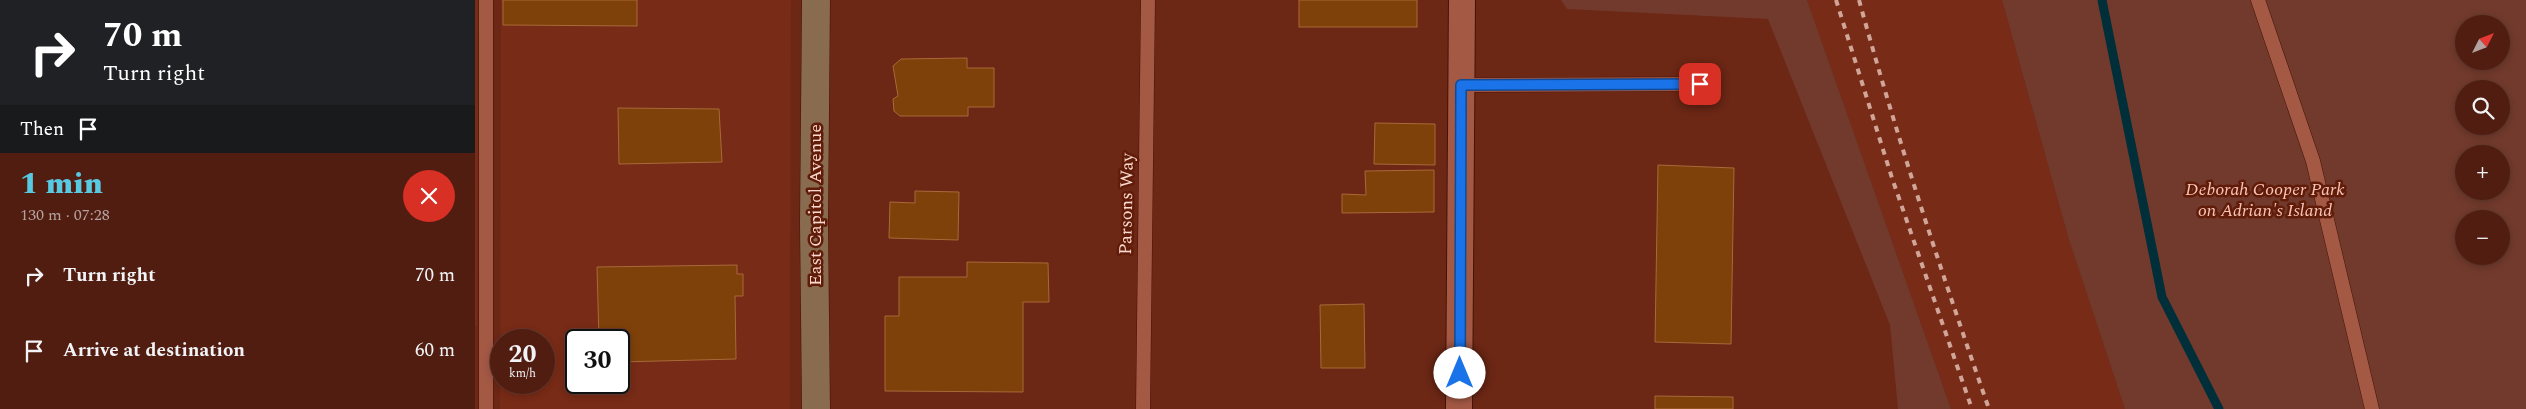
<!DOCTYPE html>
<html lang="en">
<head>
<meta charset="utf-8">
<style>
  body { margin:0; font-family:Spectral,serif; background:#5b2a1e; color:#f1f3f6; height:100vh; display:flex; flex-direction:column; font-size:19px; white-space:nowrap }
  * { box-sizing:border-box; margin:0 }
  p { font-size:16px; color:#b4a29f }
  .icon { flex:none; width:28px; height:28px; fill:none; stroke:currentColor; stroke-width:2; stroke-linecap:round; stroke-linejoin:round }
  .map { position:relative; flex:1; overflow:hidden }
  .details { display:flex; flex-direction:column; background:#511d10; width:475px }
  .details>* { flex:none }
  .hud { background:#202124; color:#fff; overflow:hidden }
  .needle { width:32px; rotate:48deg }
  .controls { position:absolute; left:1980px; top:15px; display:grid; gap:10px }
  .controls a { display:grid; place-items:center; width:55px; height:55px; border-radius:50%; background:#511d10; box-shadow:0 2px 8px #0003,0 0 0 1px #673b30; font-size:25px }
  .speed { position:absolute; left:15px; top:329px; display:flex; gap:10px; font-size:25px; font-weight:700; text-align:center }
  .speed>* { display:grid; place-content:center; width:65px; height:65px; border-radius:50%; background:#511d10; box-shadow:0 2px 8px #0003,0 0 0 1px #673b30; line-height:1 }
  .speed small { font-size:12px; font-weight:400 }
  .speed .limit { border:2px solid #111; border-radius:8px; background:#fff; color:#111 }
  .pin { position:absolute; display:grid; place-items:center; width:42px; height:42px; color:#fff; margin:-21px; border-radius:10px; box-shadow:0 2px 8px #0006 }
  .me { position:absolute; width:55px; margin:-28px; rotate:0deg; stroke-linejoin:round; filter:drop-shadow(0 0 4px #0008) }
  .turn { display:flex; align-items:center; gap:18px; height:105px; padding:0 20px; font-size:22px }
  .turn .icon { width:65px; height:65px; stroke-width:2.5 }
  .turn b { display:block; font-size:35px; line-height:42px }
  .then { display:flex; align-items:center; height:48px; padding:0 20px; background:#0003; gap:10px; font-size:19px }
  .round { display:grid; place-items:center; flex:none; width:52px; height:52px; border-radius:26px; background:#5b2a1e }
  .head { display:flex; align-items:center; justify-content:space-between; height:85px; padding:0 20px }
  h1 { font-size:30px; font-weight:800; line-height:38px; color:#58c9e3 }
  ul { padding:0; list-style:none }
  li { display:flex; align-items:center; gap:15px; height:75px; padding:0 20px }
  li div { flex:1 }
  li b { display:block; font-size:19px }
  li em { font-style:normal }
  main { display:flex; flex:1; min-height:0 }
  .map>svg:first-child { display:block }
</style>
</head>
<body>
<main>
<section class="details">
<div class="hud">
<div class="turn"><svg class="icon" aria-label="right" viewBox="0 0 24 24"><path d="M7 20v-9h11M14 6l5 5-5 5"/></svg><div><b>70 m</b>Turn right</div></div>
<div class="then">Then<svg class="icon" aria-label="arrive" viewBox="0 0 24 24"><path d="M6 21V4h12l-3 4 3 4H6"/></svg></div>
</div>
<div class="head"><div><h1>1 min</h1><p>130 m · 07:28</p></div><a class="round" style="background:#d93025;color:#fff"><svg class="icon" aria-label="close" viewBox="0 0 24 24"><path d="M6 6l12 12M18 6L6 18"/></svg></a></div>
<ul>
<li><svg class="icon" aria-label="right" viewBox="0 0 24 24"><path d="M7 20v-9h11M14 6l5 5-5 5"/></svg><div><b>Turn right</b></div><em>70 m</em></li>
<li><svg class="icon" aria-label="arrive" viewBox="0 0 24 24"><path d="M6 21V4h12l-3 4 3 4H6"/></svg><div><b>Arrive at destination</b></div><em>60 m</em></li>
</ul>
</section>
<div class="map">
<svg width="2051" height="409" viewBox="0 0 2051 409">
  <rect width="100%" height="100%" fill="#6c2715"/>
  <g fill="#782b16" fill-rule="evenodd">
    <path d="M 0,0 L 4,0 L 2,326 L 0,326 Z"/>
    <path d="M 26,0 L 316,0 L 315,409 L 25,409 ZM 26,340 L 69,340 L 69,382 L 26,382 ZM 101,340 L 144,340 L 144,382 L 101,382 Z"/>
    <path d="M 1332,0 L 1527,0 L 1594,240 L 1650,409 L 1476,409 Z"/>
  </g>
  <g fill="#713a2c" fill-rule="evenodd">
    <path d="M 1086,0 L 1332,0 L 1476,409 L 1423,409 L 1415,325 L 1293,19 L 1092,9 Z"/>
    <path d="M 1527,0 L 2051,0 L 2051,409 L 1650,409 L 1594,240 ZM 1989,24 L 2026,24 L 2026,61 L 1989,61 ZM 1989,89 L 2026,89 L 2026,126 L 1989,126 ZM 1989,154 L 2026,154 L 2026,191 L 1989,191 ZM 1989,219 L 2026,219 L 2026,256 L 1989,256 Z"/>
  </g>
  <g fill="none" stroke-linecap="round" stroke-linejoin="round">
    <path stroke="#002f39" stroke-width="9" d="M 1627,0 L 1687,297 L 1744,409"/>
  </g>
  <g fill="#7e4109" stroke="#a96939">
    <path d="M 28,0 L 162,0 L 162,26 L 28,25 Z"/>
    <rect x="824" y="0" width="118" height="27"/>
    <path d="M 492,58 L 492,68 L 519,68 L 519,107 L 493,107 L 493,116 L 425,116 L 419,111 L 418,99 L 423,96 L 418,66 L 426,59 Z"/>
    <path d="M 143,108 L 244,109 L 247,162 L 144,164 Z"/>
    <path d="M 900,123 L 960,124 L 960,165 L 899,164 Z"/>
    <path d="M 1183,165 L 1259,168 L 1256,344 L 1180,342 Z"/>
    <path d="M 959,170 L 959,212 L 867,213 L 867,194 L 891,195 L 890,171 Z"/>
    <path d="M 440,191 L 484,192 L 483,240 L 414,238 L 415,202 L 440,203 Z"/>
    <path d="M 492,262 L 573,263 L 574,302 L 548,302 L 548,392 L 410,391 L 410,316 L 424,316 L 424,277 L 492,277 Z"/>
    <path d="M 262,265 L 262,274 L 268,274 L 268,296 L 260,296 L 261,359 L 144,362 L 144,340 L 124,340 L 122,267 Z"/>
    <path d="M 889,304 L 890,368 L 846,368 L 845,305 Z"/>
    <path d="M 1180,396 L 1258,397 L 1258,409 L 1180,409 Z"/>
  </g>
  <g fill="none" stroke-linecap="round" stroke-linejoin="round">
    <g stroke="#471306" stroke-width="15">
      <g id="lane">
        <path d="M 1783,0 L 1838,161 L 1897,409"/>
        <path d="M 986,85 L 1225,84"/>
        <path d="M 11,409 L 11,0"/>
        <path d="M 668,409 L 673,0"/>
      </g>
    </g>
    <g stroke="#471306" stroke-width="28">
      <path id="street" d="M 984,409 L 987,0"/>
    </g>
    <g stroke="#471306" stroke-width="29">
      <path id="secondary" d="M 341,409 L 339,223 L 341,0"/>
    </g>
    <use href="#lane" stroke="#a45945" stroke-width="14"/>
    <use href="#street" stroke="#a45945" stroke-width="26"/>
    <use href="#secondary" stroke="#896b50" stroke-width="28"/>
    <g stroke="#d2a599" stroke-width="4" stroke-dasharray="6 6" stroke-linecap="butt">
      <path d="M 1361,0 L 1417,178 L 1497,409"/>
      <path d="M 1384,0 C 1422,138 1467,274 1514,409"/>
    </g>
  </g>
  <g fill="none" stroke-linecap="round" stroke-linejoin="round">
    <g stroke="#114b97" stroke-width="12">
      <path id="route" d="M 985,373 L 986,85 L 1225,84"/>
    </g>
    <use href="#route" stroke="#1a73e8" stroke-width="9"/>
  </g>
  <g text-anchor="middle" stroke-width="5" stroke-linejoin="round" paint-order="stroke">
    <g font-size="18" font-style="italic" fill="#fac5b7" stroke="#601c09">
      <text x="1790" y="195">Deborah Cooper Park<tspan x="1790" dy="21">on Adrian's Island</tspan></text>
    </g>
    <g font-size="18" fill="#fcd9cf" stroke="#601c09">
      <text transform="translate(651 204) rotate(-89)" y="6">Parsons Way</text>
      <text transform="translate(340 205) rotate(-90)" y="6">East Capitol Avenue</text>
    </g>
  </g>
</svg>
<div class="controls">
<a><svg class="needle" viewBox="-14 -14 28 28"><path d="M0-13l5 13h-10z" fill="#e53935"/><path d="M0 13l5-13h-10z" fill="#b4a29f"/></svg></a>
<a><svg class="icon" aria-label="search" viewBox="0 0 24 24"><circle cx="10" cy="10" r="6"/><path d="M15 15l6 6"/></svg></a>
<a>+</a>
<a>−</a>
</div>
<div class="speed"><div>20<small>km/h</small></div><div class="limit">30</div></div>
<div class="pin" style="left:1225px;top:84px;background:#d93025"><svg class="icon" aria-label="arrive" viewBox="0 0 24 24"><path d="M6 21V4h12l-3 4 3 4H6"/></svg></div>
<svg class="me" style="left:985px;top:373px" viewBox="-20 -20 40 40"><circle r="19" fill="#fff"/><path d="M0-13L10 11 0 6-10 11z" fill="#1a73e8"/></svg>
</div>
</main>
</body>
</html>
